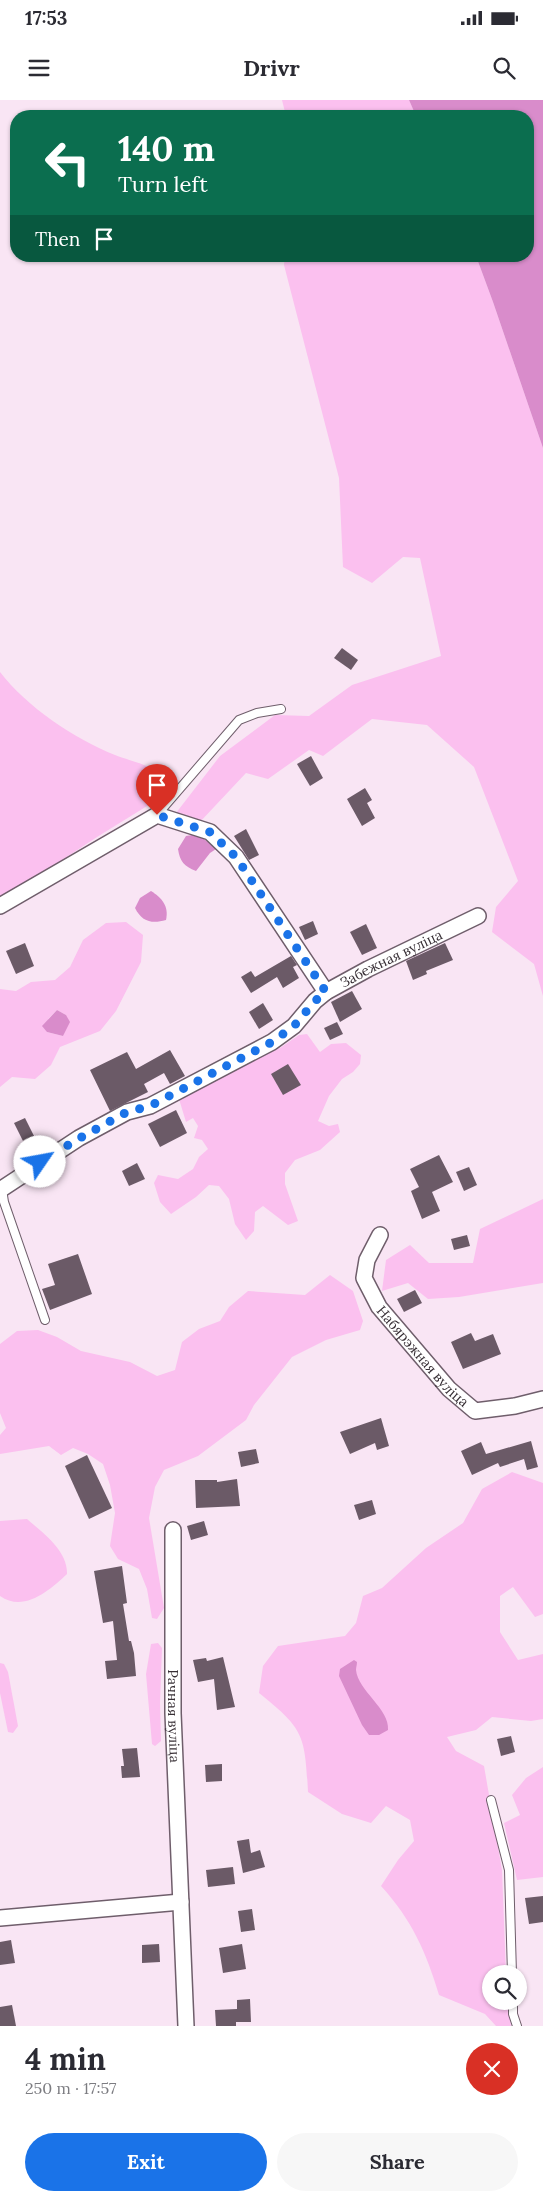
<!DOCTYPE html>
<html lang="en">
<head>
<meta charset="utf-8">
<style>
  body { margin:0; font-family:Lora,serif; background:#f7f7f7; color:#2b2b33; height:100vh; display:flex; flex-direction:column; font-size:19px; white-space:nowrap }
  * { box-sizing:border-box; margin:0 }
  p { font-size:16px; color:#7c7c81 }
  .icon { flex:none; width:28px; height:28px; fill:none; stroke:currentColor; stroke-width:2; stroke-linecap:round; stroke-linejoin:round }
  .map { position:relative; height:1926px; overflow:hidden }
  .panel { display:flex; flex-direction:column; background:#fff; flex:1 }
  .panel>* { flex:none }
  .banner { position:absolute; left:10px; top:10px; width:524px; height:152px; border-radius:20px; box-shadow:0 1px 4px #0004; background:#0b6e4f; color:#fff; overflow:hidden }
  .tools { position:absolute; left:482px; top:1865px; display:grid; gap:10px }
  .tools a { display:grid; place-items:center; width:45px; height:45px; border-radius:50%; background:#fff; box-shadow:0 1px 4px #0004; font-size:25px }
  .pin { position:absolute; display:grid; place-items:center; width:42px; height:42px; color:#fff; margin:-51px -21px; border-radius:50% 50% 50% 0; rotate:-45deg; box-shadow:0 0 5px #0007 }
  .pin .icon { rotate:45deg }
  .me { position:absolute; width:55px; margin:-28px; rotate:57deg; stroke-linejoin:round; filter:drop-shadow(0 0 4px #0008) }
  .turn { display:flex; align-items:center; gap:18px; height:105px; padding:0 25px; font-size:22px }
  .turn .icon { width:65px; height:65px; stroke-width:2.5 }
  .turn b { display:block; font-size:35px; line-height:42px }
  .then { display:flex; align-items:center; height:48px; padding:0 25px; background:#0003; gap:10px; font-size:19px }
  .round { display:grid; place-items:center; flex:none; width:52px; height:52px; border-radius:26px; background:#f7f7f7 }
  .overview { display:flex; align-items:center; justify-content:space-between; height:85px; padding:0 25px }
  h1 { font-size:30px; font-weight:800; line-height:38px }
  .button { display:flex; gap:10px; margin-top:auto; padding:10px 25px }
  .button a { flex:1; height:58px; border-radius:30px; background:#1a73e8; color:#fff; font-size:20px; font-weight:800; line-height:58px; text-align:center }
  .button a+a { background:#f7f7f7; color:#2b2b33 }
  .status { display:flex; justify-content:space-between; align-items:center; height:35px; padding:0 25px; background:#fff; direction:ltr }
  .status svg { height:14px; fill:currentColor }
  header { display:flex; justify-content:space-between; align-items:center; height:65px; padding:0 25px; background:#fff; font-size:22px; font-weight:800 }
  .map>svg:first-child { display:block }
</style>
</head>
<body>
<div class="status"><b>17:53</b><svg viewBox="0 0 49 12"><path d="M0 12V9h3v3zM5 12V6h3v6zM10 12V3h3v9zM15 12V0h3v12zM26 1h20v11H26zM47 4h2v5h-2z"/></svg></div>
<header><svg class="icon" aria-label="menu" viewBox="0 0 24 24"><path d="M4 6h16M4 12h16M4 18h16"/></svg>Drivr<svg class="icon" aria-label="search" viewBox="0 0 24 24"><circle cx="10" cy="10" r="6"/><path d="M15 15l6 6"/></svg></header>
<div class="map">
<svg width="543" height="1926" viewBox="0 0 543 1926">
  <rect width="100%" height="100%" fill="#f9e5f4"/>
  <g fill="#fbc0ef" fill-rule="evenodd">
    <path d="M 282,0 L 409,0 L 416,16 L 286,16 Z"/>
    <path d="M 285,156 L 476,156 L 493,202 L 543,348 L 543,896 L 534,864 L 492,832 L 496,807 L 518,781 L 474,667 L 427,625 L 372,619 L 323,656 L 309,650 L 268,679 L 246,673 L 199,723 L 176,713 L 220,656 L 275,615 L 309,616 L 352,585 L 441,556 L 420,458 L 403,457 L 372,483 L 343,467 L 339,378 L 284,165 Z"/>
    <path d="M 0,572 C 27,607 73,638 115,655 C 136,663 148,663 166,679 L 160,698 L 97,737 L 0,801 Z"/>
    <path d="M 126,822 L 143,835 L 141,862 L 116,911 L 100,931 L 60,947 L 51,965 L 35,979 L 12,977 L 0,987 L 0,889 L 16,891 L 31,882 L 55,880 L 70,867 L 83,840 L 106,823 ZM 57,910 L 66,915 L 63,936 L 47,932 L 48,919 Z"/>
    <path d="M 307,934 L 320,952 L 331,944 L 346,943 L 361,955 L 360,964 L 353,972 L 342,979 L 329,996 L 318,1021 L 329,1026 L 338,1024 L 340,1032 L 320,1050 L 295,1060 L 285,1073 L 285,1084 L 298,1121 L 288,1125 L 263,1106 L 255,1112 L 254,1131 L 246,1140 L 235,1124 L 229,1099 L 219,1086 L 209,1085 L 196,1097 L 171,1114 L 160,1102 L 154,1083 L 158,1075 L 178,1079 L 193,1069 L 199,1057 L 208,1049 L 202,1040 L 194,1038 L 198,1026 L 193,1018 L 186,1022 L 179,999 L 249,960 L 280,948 L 299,935 Z"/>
    <path d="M 543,1099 L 543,1183 L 459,1197 L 428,1199 L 408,1183 L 382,1191 L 386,1160 L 410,1145 L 429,1163 L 473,1163 L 480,1129 Z"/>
    <path d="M 330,1175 L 353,1191 L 363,1221 L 360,1230 L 326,1240 L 292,1257 L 254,1305 L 246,1320 L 198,1356 L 164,1370 L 155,1387 L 149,1418 L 164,1508 L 157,1519 L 152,1518 L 147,1489 L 139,1469 L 118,1459 L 110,1446 L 115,1413 L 110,1385 L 103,1364 L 88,1354 L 73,1348 L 61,1355 L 49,1346 L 0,1354 L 0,1335 L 6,1328 L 0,1313 L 0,1244 L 17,1231 L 38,1230 L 57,1237 L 81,1251 L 130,1262 L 157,1276 L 175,1270 L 182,1242 L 199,1229 L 220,1221 L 229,1207 L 248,1191 L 305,1195 Z"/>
    <path d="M 512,1372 L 543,1383 L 543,1514 L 535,1517 L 513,1487 L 500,1496 L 500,1532 L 518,1560 L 543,1554 L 543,1619 L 531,1621 L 492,1617 L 476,1630 L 447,1637 L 456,1651 L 484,1666 L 502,1770 L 506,1874 L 491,1874 L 491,1901 L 508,1901 L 511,1926 L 496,1926 L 485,1914 L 439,1895 C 426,1852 412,1820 381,1786 L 398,1760 L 414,1741 L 410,1720 L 386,1706 L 371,1723 L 342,1714 L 308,1692 C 305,1635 304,1629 259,1593 L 263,1566 L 278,1546 L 345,1536 L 356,1523 L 363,1496 L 382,1488 L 426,1448 L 463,1423 L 482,1389 Z"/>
    <path d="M 27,1419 C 43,1433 68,1451 67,1474 C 50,1490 24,1513 0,1496 L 0,1421 Z"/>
    <path d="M 158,1543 L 162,1548 L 160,1603 L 161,1641 L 155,1646 L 152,1644 L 146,1574 L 151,1544 Z"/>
    <path d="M 0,1563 L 4,1564 L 8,1572 L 18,1626 L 13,1633 L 8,1632 L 0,1593 Z"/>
    <path d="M 543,1667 L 543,1777 L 517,1780 L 504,1723 L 520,1715 L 512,1695 L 526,1678 Z"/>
  </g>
  <g fill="#d98ccb">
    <path d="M 409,0 L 543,0 L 543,348 L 493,202 L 476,156 L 528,156 L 528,16 L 416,16 Z"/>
    <path d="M 198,734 L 216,749 L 210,753 L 196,771 C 184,766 180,762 178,749 L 186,736 Z"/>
    <path d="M 151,791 C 162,798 169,806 166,820 C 152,824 142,822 135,808 L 140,798 Z"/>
    <path d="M 57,910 L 66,915 L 70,922 L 63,936 L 47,932 L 42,926 Z"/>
    <path d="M 354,1560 L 357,1562 C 357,1565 356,1567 356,1570 C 358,1591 390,1609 388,1630 L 379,1635 L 369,1635 L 362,1625 L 339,1576 L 340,1569 Z"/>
  </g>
  <g fill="#6b5a67">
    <path d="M 342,548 L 358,560 L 351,570 L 334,558 Z"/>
    <path d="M 311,656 L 323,678 L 310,686 L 297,664 Z"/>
    <path d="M 365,688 L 372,700 L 367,703 L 375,718 L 362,726 L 347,699 Z"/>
    <path d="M 246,729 L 259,755 L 249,760 L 234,736 Z"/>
    <path d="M 313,821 L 318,834 L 305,840 L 299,827 Z"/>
    <path d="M 366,824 L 377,848 L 362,855 L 350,832 Z"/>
    <path d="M 25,843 L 34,866 L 16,874 L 6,851 Z"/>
    <path d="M 445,843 L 453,860 L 426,871 L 427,874 L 413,880 L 406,861 Z"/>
    <path d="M 291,856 L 297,865 L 293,867 L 299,878 L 283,888 L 277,877 L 251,893 L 241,877 L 251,871 L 255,877 Z"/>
    <path d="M 352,891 L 362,909 L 340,922 L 331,902 Z"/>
    <path d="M 263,903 L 273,920 L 259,929 L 249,912 Z"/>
    <path d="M 337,922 L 343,934 L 330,940 L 324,928 Z"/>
    <path d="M 170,950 L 185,976 L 170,984 L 164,973 L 144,984 L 148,992 L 110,1011 L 90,970 L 127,952 L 136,969 Z"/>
    <path d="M 288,964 L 301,985 L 283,995 L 271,974 Z"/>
    <path d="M 176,1010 L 187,1033 L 160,1047 L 148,1024 Z"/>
    <path d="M 25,1018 L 34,1036 L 23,1041 L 14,1023 Z"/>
    <path d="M 439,1055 L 453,1082 L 432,1092 L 440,1111 L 422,1119 L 411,1091 L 419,1087 L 410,1069 Z"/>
    <path d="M 137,1063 L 145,1079 L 129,1086 L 122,1071 Z"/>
    <path d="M 469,1067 L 477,1085 L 464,1091 L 456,1072 Z"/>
    <path d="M 467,1135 L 470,1146 L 454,1150 L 451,1139 Z"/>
    <path d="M 78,1154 L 92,1194 L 50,1210 L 42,1189 L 55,1185 L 48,1164 Z"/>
    <path d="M 415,1190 L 422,1203 L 404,1212 L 397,1199 Z"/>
    <path d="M 471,1233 L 475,1241 L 493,1234 L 501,1254 L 463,1269 L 451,1242 Z"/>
    <path d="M 381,1318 L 389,1346 L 377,1350 L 375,1343 L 350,1354 L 340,1332 Z"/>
    <path d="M 531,1341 L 538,1367 L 527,1370 L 524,1359 L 500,1367 L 498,1363 L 472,1375 L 461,1351 L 481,1342 L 486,1354 Z"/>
    <path d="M 256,1349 L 259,1363 L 241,1367 L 238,1352 Z"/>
    <path d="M 87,1355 L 112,1408 L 89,1419 L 65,1366 Z"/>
    <path d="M 237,1379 L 240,1406 L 196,1408 L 195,1380 L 217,1380 L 217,1382 Z"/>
    <path d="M 372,1400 L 376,1414 L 359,1420 L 354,1405 Z"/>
    <path d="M 204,1421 L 208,1435 L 191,1440 L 187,1426 Z"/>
    <path d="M 122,1466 L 127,1503 L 123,1504 L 129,1541 L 131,1541 L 134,1553 L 136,1576 L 107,1579 L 105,1561 L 117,1560 L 113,1521 L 103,1523 L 94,1471 Z"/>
    <path d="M 223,1557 L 235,1607 L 217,1610 L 214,1579 L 198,1582 L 193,1560 L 206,1558 L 207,1561 Z"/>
    <path d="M 511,1636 L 515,1652 L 501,1656 L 497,1639 Z"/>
    <path d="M 137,1648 L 140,1677 L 122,1678 L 121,1666 L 124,1666 L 122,1649 Z"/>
    <path d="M 222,1664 L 222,1681 L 206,1682 L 205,1665 Z"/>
    <path d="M 249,1739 L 251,1753 L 260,1750 L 265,1767 L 243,1773 L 237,1741 Z"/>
    <path d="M 233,1767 L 235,1784 L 208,1787 L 206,1770 Z"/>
    <path d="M 543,1796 L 543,1822 L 529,1824 L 525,1798 Z"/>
    <path d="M 252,1809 L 255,1830 L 241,1832 L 238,1811 Z"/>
    <path d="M 11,1840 L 15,1863 L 0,1865 L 0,1842 Z"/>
    <path d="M 159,1844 L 160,1862 L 142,1863 L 142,1845 Z"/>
    <path d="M 242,1844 L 246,1869 L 223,1873 L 219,1848 Z"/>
    <path d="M 250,1899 L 251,1922 L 236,1922 L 236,1926 L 216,1926 L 215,1910 L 237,1909 L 237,1900 Z"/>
    <path d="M 12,1905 L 16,1926 L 0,1926 L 0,1907 Z"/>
  </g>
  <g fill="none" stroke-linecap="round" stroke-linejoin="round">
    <g stroke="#6f5e6b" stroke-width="10">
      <g id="lane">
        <path d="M 157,715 L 239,620 L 257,613 L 281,609"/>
        <path d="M 2,1089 L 4,1102 L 45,1220"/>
        <path d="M 491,1700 L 509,1770 L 512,1874"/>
        <path d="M 513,1901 L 513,1914 L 517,1926"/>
      </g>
    </g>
    <g stroke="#6f5e6b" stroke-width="18">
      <g id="street">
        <path d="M 0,806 L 157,715 L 210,732 L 236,757 L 326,892"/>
        <path id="s1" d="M 0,1090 L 79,1038 L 127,1012 L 150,1006 L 272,942 L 294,926 L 315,901 L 326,892 L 368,869 L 478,816"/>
        <path id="s2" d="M 380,1135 L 367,1160 L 364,1178 L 379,1207 L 449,1289 L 475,1311 L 515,1306 L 543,1299"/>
        <path id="s3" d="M 173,1430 L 173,1613 L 186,1926"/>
        <path d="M 0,1818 L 181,1802"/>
      </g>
    </g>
    <use href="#lane" stroke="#fff" stroke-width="8"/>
    <use href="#street" stroke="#fff" stroke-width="15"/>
  </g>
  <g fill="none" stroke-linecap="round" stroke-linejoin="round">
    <path stroke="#1a73e8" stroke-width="9" stroke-dasharray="0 16.2" d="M 40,1062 L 80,1038 L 127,1012 L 150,1006 L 272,942 L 294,926 L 315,901 L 326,892 L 236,757 L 210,732 L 157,715"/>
  </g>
  <g text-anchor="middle" stroke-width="5" stroke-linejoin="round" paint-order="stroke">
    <g font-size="14" fill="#372f35" stroke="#fef6fc">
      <text dy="5" stroke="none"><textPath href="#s1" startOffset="458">Забежная вуліца</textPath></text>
      <text dy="5" stroke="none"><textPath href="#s2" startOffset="145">Набярэжная вуліца</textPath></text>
      <text dy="5" stroke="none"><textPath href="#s3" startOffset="186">Рачная вуліца</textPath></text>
    </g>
  </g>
</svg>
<div class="tools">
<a><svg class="icon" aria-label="search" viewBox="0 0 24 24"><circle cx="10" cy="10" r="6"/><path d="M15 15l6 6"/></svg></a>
</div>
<div class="pin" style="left:157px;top:715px;background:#d93025"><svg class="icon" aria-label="arrive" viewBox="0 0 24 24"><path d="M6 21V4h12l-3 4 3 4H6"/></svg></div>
<svg class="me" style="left:40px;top:1062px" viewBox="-20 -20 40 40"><circle r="19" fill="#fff"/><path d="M0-13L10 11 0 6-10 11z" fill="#1a73e8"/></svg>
<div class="banner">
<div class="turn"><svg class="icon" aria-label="left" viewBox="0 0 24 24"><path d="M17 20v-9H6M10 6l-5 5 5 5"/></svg><div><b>140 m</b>Turn left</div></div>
<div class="then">Then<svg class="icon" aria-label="arrive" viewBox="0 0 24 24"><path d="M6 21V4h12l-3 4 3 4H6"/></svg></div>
</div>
</div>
<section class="panel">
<div class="overview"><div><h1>4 min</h1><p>250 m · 17:57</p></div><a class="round" style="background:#d93025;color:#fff"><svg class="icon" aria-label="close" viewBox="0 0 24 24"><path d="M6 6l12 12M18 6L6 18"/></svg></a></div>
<div class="button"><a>Exit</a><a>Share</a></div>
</section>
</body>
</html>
